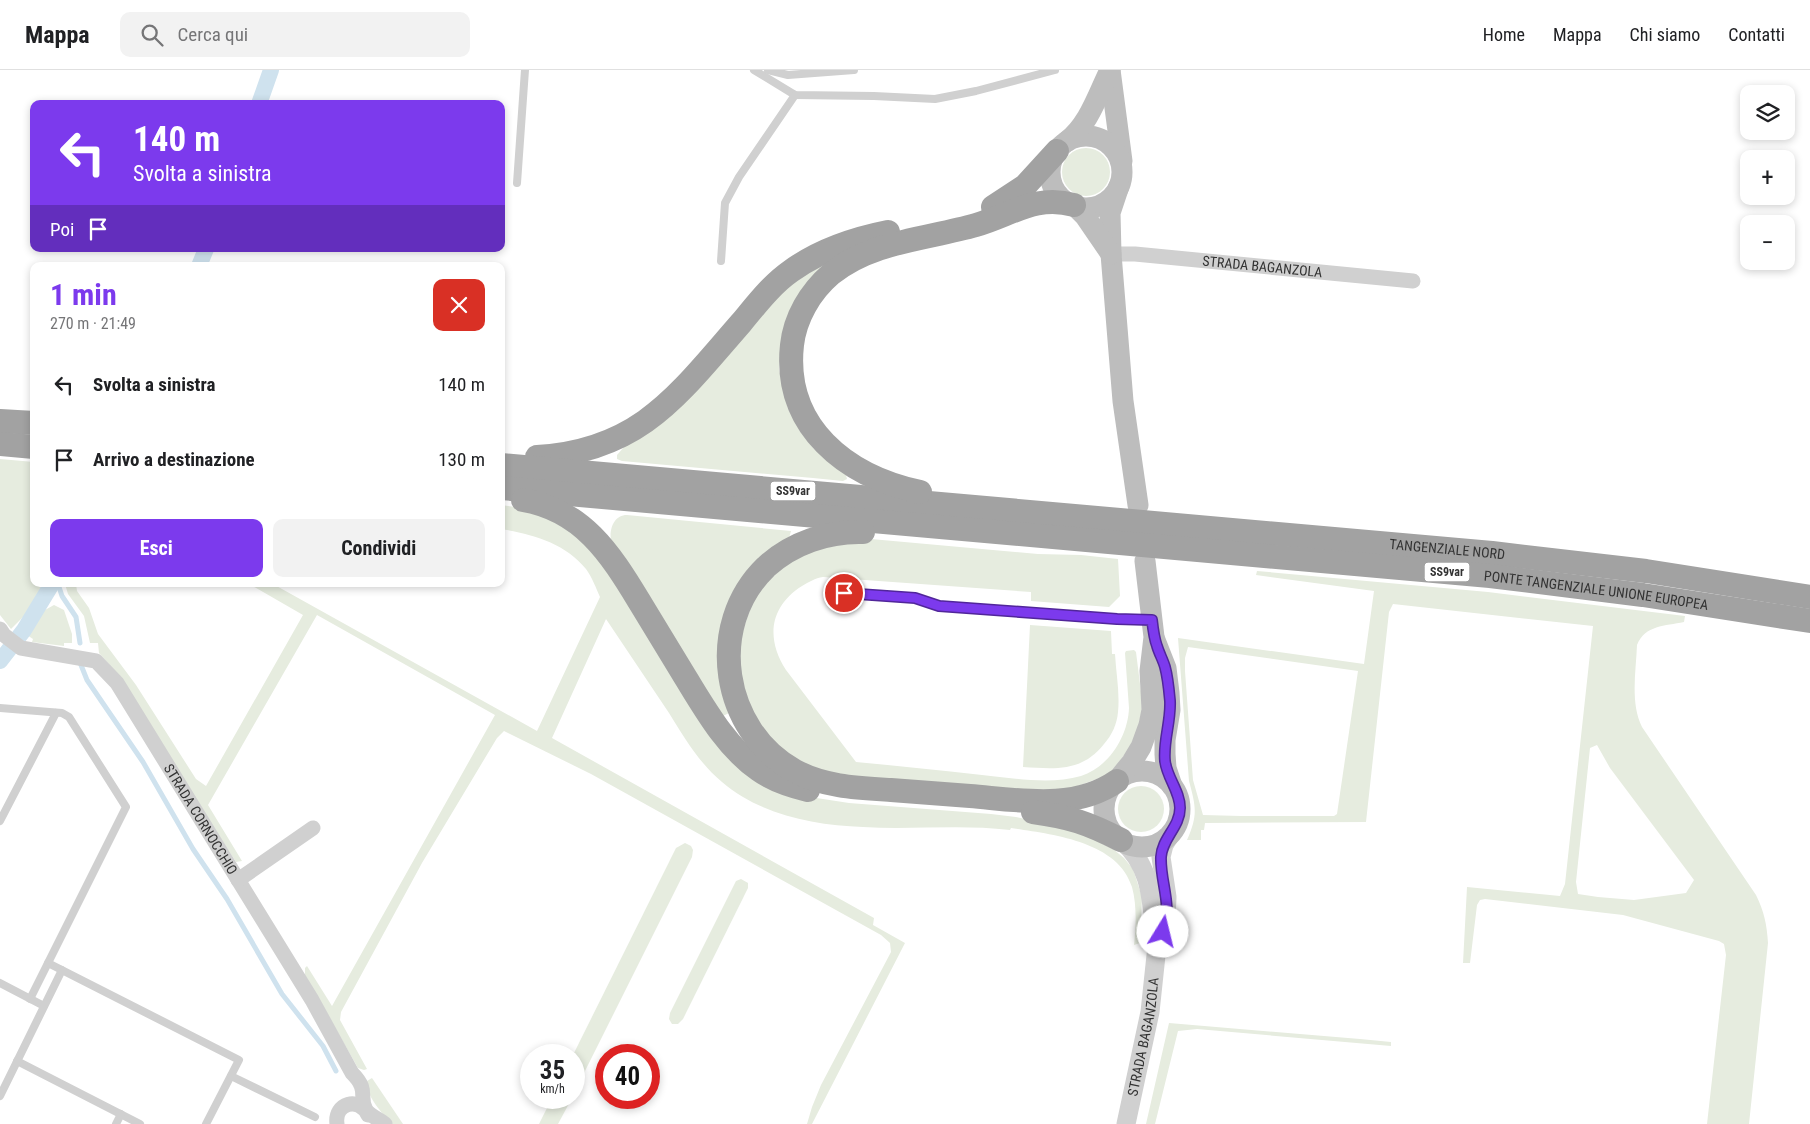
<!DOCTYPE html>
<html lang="it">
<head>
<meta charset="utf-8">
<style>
  body { margin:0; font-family:"Roboto Condensed",sans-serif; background:#f2f2f2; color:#202124; height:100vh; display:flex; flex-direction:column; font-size:19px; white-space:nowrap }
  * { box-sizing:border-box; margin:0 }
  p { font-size:16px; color:#757577 }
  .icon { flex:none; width:28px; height:28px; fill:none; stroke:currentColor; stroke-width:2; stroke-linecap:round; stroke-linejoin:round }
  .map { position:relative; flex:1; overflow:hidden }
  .panel { position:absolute; left:30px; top:192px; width:475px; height:325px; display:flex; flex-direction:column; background:#fff; border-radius:10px; box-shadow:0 2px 8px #0003 }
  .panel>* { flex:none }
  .top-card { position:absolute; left:30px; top:30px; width:475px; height:152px; border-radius:10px; box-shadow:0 2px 8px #0003; background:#7c3aed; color:#fff; overflow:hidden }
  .fabs { position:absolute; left:1740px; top:15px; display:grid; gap:10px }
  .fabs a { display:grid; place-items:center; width:55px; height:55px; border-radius:10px; background:#fff; box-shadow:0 2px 8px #0003; font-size:25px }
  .speed { position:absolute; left:520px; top:974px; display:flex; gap:10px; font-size:25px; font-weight:700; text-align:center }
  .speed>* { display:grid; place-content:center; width:65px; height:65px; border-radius:50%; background:#fff; box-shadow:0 2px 8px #0003; line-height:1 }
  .speed small { font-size:12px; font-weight:400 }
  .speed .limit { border:8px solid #d22; background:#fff; color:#111 }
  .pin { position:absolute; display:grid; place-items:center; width:42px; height:42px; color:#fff; margin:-21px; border:2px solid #fff; border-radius:50%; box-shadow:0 1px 5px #0007 }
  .me { position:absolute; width:55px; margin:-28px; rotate:9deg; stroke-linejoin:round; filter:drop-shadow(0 0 4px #0008) }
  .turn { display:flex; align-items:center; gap:18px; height:105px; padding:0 20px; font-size:22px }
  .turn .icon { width:65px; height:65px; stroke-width:2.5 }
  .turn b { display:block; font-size:35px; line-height:42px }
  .then { display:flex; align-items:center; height:48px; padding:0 20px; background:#0003; gap:10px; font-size:19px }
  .round { display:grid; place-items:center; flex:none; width:52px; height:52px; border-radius:10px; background:#f2f2f2 }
  .headline { display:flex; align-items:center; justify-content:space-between; height:85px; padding:0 20px }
  h1 { font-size:30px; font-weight:700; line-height:38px; color:#7c3aed }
  .button { display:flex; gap:10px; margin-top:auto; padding:10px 20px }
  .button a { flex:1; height:58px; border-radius:10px; background:#7c3aed; color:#fff; font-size:20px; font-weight:700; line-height:58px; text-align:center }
  .button a+a { background:#f2f2f2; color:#202124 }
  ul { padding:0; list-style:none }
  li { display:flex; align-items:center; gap:15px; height:75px; padding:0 20px }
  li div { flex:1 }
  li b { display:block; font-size:19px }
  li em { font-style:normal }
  header { display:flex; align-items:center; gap:30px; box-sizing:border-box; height:70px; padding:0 25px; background:#fff; border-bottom:1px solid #e0e0e0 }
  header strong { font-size:24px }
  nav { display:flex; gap:28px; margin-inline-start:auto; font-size:18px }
  .search { width:350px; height:45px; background:#f2f2f2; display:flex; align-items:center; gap:12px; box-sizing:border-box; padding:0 18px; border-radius:10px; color:#757577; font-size:19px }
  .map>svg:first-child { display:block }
</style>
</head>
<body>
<header>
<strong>Mappa</strong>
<div class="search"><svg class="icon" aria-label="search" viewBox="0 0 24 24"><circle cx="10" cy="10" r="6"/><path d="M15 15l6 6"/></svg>Cerca qui</div>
<nav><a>Home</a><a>Mappa</a><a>Chi siamo</a><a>Contatti</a></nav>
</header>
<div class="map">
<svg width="1810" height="1054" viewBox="0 0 1810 1054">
  <rect width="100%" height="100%" fill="#fff"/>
  <g fill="#e6ecdf" fill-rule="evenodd">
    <circle cx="1086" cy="102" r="24"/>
    <path d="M 823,195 L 781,271 L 779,299 L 788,339 L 800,361 L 814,379 L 846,405 L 847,409 L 843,411 L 813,408 L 622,391 L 617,389 L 617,385 L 624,377 L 785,216 Z"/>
    <path d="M 0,389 L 34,392 L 34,514 L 45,514 L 27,543 L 11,559 L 0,545 Z"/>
    <path d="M 501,435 L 530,439 L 588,471 L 707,656 L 810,727 L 849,733 L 991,744 L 1016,747 L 1075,760 L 1113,779 L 1124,788 L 1133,799 L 1142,827 L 1140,873 L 1134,875 C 1136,857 1137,835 1132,817 C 1118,771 1051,764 1011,758 L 1010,760 C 961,754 912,760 863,757 C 813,755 761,745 722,712 C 699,693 684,667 669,643 C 648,612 627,580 606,549 L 552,668 L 874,848 L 873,855 L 905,873 L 812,1054 L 807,1054 L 812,1037 L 821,1015 L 891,882 L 890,873 L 881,865 L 591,704 L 504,661 L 497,668 L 422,793 L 341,942 L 340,950 L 367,999 L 364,1000 L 358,998 L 305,905 L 305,898 L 307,896 L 332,936 L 495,645 L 317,545 L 208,735 L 242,791 L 236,792 L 109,594 L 99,583 L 98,573 L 90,573 L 84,546 L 68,524 L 65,514 L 76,514 L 77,521 L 89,538 L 98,564 L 136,615 L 196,709 L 206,716 L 303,545 L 249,514 L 273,514 L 537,661 L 600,527 C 596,518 592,507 586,499 C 565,473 532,464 501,459 Z"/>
    <path d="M 627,445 L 791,461 L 789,468 L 755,497 L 729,643 L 723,646 L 611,471 C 609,459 614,445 627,445 Z"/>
    <path d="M 871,469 L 1038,484 L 1081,485 L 1118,489 L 1120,526 L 1109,537 L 1031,531 L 1031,522 L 823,507 C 815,508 809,512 802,516 C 769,537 766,569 786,600 L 856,692 C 898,696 940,700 982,705 C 1013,708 1050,715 1081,706 C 1109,697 1128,666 1129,638 L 1125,583 L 1126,581 L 1134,580 L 1136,582 L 1141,622 L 1142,641 L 1136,664 L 1128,680 L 1114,699 L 1105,706 L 1061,722 L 849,710 L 801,697 L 751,649 L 736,585 L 754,525 L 798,483 Z"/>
    <path d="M 1257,501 L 1488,522 L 1685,546 L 1684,552 C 1665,556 1645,555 1637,575 C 1636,601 1630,633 1642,657 L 1756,825 C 1764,841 1767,855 1768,873 L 1749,1054 L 1707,1054 L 1726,885 L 1724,874 L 1719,871 L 1623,845 L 1485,829 L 1480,830 L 1477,835 L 1470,893 L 1463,893 L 1467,817 L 1560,826 L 1565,814 L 1593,556 L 1393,534 L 1389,542 L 1366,752 L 1205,753 L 1204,760 L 1201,760 L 1201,770 L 1187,770 C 1198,745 1196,737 1189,711 L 1178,568 L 1364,594 L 1374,521 L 1256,505 ZM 1188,577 L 1358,601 L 1337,744 L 1334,746 L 1241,746 L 1203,745 L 1193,710 L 1185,601 L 1185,588 ZM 1597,675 L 1610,698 L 1694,810 L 1686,823 L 1634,830 L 1598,827 L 1578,824 L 1576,812 L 1590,678 Z"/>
    <path d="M 54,535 L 64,540 L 72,564 L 72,573 L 64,573 L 64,576 L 32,572 L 33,569 L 27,565 L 45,540 Z"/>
    <path d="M 1030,555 L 1111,561 L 1112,584 L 1115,584 C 1116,603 1120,623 1118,642 C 1117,654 1112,665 1104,674 C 1082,702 1056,699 1023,697 Z"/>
    <circle cx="1141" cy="739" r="23"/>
    <path d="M 685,773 L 691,776 L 693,780 L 692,787 L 574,1023 L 573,985 L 676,778 Z"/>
    <path d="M 741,809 L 748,813 L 748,818 L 683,949 L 678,954 L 672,954 L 669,949 L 670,943 L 736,811 Z"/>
    <path d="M 1169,953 L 1360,969 L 1391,972 L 1391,976 L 1197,959 L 1178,961 L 1155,1054 L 1146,1054 Z"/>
    <path d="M 372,1008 L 403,1054 L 391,1054 C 382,1042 366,1027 367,1011 Z"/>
    <path d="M 552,1028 L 572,1028 L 558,1054 L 539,1054 Z"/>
  </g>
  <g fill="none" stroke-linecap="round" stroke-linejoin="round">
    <g stroke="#cfe2ee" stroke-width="5">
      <path d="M 58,514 L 62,526 L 76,547 L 80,573"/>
      <path d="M 81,595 L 87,610 L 143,692 L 193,779 L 227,829 L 282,924 L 323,976 L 336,1001"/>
    </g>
    <g stroke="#cfe2ee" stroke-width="16">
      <path d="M 259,34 L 271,0"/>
      <path d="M 199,196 L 206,179"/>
      <path d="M 0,591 L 24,560 L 52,514"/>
    </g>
    <g stroke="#d0d0d0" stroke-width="8">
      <path d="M 754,0 L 795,25 L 874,26 L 935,29 L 976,21 L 1055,0"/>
      <path d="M 768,0 L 788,5 L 854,0"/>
      <path d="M 517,113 L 525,0"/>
      <path d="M 721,191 L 725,133 L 739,107 L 795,25"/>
      <path d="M 827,522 L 915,528 L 939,536 L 1150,550"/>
      <path d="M 0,638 L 62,643 L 69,647 L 126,737 L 30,929"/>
      <path d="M 0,751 L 56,643"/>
      <path d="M 48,893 L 239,990 L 206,1054"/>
      <path d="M 0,913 L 44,936"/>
      <path d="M 17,991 L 140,1054"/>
      <path d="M 231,1006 L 315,1047"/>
      <path d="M 0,1026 L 62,900"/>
      <path d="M 116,1054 L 121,1044"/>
    </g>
    <g stroke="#d0d0d0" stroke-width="15">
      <path id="s1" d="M 1111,184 L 1135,184 L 1413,211"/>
      <path id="s2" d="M 0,559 L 4,565 L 21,578 L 96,591 L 117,613 L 312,930 L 352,1003 C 370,1021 358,1026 366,1040 C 370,1046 379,1049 385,1054"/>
      <path d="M 238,810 L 313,758"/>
      <path d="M 337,1054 C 334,1033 359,1026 368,1045"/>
    </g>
    <g stroke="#d0d0d0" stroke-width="19">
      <path d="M 1121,770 C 1154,798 1151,835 1156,874"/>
      <path id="s3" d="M 1126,1054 L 1150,942 L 1157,876 L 1166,850 L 1167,827 L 1161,787 L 1164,775 L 1172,762"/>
    </g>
    <g stroke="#bdbdbd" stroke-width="21">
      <path d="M 1110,0 L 1122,91"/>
      <circle cx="1086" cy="102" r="36"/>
      <path d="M 1066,72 C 1089,55 1098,24 1110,0"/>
      <path d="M 1119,116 L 1110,143 L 1111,184 L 1123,331 L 1138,435"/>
      <path d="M 1074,135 L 1085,146 L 1111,184"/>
      <path d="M 1155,570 L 1166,598 L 1169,623 L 1170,640 L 1165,670 L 1165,684 L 1166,698 L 1172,716"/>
      <circle cx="1142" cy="739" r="38"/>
      <path d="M 1119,708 L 1132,692 L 1141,677 L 1149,655 L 1152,640 L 1150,601 L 1154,567 L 1145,491"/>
    </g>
    <g stroke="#a2a2a2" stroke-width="24">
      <path d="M 993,137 L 1025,116 L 1057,81"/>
      <path d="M 0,351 L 34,353"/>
      <path d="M 0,374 L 34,377"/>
      <path d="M 537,387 C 640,381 678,325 741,253 C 756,235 771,215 791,201 C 820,180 853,169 888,162"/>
      <path id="s4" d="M 501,395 L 1492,483 L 1646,501 L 1810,527"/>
      <path id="s5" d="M 501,418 L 1490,506 L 1643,525 L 1810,551"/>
      <path d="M 920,422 C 846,406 783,357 792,275 C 795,248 810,222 831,204 C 872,171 927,169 976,155 C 1011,145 1036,124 1074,135"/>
      <path d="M 523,430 C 582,440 610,483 639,531 C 654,556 669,580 684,605 C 705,639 726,677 759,700 C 773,710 791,716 808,720"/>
      <path d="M 863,462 C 828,461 792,473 766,497 C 705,556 722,661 795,701 C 825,717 858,718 891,720 C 917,722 944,724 970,726 C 1019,730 1074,741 1117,711"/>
      <path d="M 1033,742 C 1070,747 1088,753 1121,770"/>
    </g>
  </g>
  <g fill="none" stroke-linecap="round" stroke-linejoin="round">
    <g stroke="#51269a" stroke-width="12">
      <path id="route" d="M 844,523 L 915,528 L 939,536 L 1117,549 L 1152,550 C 1153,559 1154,568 1157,576 C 1159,583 1163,590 1165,597 C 1168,608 1169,620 1170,631 C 1171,652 1163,671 1165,691 C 1167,708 1180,721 1180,738 C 1180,757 1162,768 1161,787 C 1160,812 1173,836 1163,862"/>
    </g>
    <use href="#route" stroke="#7c3aed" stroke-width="9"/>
  </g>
  <g text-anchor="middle" stroke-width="5" stroke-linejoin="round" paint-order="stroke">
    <g fill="#fff" stroke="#707070" stroke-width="1">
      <rect x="770.5" y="411.5" width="45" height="19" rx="4"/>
      <rect x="1424.5" y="492.5" width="45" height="19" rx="4"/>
    </g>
    <g font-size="12" font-weight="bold" fill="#333">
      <text x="793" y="425">SS9var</text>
      <text x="1447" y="506">SS9var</text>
    </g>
    <g font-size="14" fill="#333" stroke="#fff">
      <text dy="5" stroke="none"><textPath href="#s1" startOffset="152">STRADA BAGANZOLA</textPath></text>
      <text dy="5" stroke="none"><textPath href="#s4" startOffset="950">TANGENZIALE NORD</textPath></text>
      <text dy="5" stroke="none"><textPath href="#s5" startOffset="1100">PONTE TANGENZIALE UNIONE EUROPEA</textPath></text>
      <text dy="5" stroke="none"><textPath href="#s2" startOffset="295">STRADA CORNOCCHIO</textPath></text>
      <text dy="5" stroke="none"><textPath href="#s3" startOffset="89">STRADA BAGANZOLA</textPath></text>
    </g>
  </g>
</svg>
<div class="fabs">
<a><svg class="icon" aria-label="layers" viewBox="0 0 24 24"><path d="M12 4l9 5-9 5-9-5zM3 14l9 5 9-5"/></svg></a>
<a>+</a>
<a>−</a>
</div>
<div class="speed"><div>35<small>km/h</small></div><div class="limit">40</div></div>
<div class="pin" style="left:844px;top:523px;background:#d93025"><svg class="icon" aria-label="arrive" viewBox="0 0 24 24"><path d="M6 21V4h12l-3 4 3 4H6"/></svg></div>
<svg class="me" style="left:1163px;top:862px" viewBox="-20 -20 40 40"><circle r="19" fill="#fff"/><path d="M0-13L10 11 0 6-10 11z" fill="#7c3aed"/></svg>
<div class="top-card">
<div class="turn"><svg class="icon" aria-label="left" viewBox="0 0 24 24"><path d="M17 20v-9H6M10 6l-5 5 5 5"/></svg><div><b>140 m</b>Svolta a sinistra</div></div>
<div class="then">Poi<svg class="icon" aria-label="arrive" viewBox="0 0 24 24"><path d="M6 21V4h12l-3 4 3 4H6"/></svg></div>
</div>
<section class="panel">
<div class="headline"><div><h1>1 min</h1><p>270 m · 21:49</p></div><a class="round" style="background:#d93025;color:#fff"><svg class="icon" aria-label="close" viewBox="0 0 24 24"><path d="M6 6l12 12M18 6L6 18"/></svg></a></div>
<ul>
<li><svg class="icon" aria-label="left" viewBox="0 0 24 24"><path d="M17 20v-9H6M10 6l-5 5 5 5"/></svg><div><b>Svolta a sinistra</b></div><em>140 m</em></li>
<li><svg class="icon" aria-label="arrive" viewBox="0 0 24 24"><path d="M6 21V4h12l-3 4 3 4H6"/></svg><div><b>Arrivo a destinazione</b></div><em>130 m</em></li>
</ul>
<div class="button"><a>Esci</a><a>Condividi</a></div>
</section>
</div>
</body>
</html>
